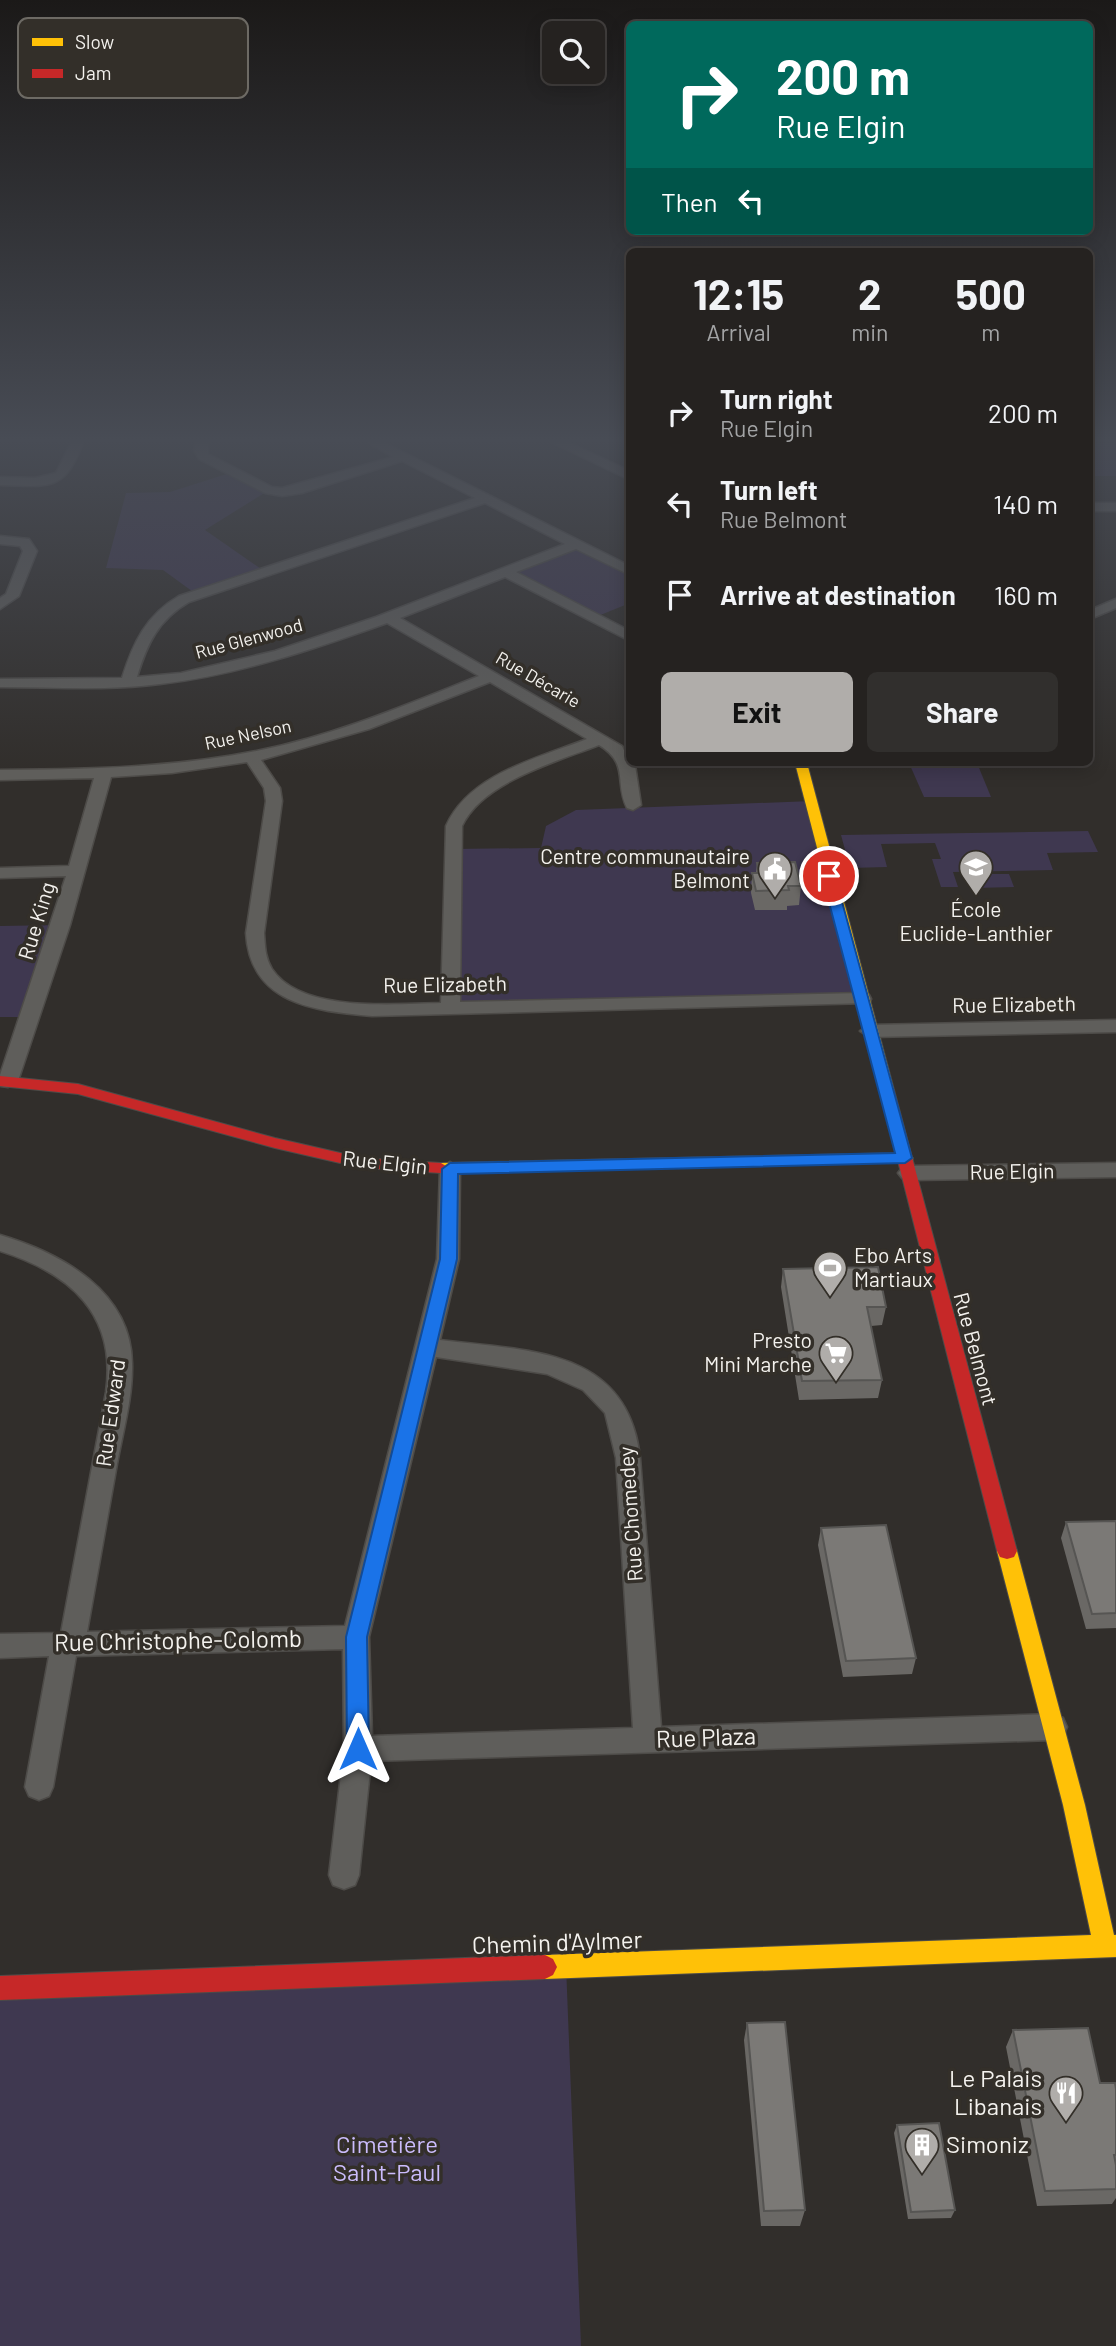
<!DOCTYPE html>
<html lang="en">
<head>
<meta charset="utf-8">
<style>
  body { margin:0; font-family:Barlow,sans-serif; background:#312f2d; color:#f1f3f6; height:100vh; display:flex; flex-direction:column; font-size:26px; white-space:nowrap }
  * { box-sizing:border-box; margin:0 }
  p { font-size:23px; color:#a3a4a5 }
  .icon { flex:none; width:38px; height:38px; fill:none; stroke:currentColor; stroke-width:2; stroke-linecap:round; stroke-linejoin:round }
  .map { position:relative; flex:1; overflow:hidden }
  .drawer { position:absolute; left:626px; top:248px; width:467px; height:518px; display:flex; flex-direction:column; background:#252220; border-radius:10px; box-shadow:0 4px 18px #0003,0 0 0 2px #423f3e }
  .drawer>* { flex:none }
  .top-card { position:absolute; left:626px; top:21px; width:467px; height:214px; border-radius:10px; box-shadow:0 4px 18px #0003,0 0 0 2px #423f3e; background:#00695c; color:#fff; overflow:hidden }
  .tools { position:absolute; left:542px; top:21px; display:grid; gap:14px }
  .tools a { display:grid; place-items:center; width:63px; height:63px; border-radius:10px; background:#252220; box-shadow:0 4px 18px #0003,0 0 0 2px #423f3e; font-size:35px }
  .pin { position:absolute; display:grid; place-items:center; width:60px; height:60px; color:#fff; margin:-30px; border:4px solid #fff; border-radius:50%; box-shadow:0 2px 7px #0007 }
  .me { position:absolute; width:77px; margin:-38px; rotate:0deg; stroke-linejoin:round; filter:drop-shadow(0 0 5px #0008) }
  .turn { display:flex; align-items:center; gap:24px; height:147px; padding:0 35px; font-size:32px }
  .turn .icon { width:91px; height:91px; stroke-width:2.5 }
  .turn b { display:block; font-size:49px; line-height:60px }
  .then { display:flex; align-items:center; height:66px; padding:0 35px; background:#0003; gap:14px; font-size:26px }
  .eta { display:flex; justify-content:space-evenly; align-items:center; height:119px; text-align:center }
  .eta b { font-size:42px; font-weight:700; line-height:49px }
  .action { display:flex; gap:14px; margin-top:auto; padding:14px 35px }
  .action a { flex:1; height:80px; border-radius:10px; background:#b0adaa; color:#111; font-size:28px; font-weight:700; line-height:80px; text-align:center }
  .action a+a { background:#312f2d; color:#f1f3f6 }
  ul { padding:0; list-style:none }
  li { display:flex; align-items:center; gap:21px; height:91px; padding:0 35px }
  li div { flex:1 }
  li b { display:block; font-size:26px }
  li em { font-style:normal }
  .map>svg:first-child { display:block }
</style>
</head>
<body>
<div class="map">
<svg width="1116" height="2346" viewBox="0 0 1116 2346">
  <rect width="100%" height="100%" fill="#312e2b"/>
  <g fill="#3f3850">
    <rect x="1090" y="443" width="26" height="33"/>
    <path d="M 233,472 L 269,490 L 205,530 L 264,571 L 196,594 L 163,570 L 106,568 L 126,493 L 170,492 Z"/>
    <path d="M 576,544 L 630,571 L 630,603 L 593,618 L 504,571 Z"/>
    <path d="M 909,763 L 977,763 L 991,797 L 924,797 Z"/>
    <path d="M 812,801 L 862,999 L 450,1008 L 453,849 L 541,848 L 546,826 L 576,810 Z"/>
    <path d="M 1088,831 L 1098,852 L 1047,853 L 1053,870 L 953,872 L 958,887 L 941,887 L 932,859 L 941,859 L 935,843 L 881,844 L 887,867 L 850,868 L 841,835 Z"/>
    <path d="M 970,874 L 1009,874 L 1014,887 L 975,888 Z"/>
    <path d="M 61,925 L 30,1017 L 0,1017 L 0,926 Z"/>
    <path d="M 566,1965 L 581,2346 L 0,2346 L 0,1988 Z"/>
  </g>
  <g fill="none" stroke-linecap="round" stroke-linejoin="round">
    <g stroke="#4d4b48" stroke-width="3">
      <g id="street">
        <path d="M 71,443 L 83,443 C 64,493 48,486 0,485 L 0,477 L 35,478 L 56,473 Z"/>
        <path d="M 196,443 L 208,443 L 208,454 L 272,487 L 282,488 L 393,457 L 369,443 L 385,443 L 630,566 L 630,575 L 576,549 L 516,572 L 630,631 L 630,641 L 505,577 L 400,618 L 622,746 L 630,763 L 635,765 L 641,805 L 633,810 L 627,808 C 614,783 630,764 599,745 C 556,762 482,782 462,826 L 460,1002 L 862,993 L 869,995 L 871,999 L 869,1003 L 372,1016 C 314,1011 250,1004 246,933 L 266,801 L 264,788 L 247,762 L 172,773 L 111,777 L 70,925 L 18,1081 L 8,1087 L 1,1086 L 0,1075 L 66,876 L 0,878 L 0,868 L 69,866 L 94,778 L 0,780 L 0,770 C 88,769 175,768 261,750 C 336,735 408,704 479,676 L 387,623 C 314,649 238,675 160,684 C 107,691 53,687 0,687 L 0,679 L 122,678 C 133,643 146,615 179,596 L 475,498 L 402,461 L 302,493 L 282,496 L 265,493 L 199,459 L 194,450 ZM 485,503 L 565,544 L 376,617 L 275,651 L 181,673 L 137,677 C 147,644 158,620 189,602 ZM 490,682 L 587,739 C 538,758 469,774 446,826 L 441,1003 C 395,1004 301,1013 272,969 C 265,958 265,946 264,933 L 282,801 L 280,788 L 261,760 L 369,729 Z"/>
        <path d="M 553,443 L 570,443 L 630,471 L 630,480 Z"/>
        <rect x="1090" y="503" width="26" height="8"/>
        <path d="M 0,536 L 29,539 L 37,551 L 19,596 L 0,609 L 0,598 L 6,594 L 23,551 L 20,546 L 0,544 Z"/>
        <path d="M 1116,599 L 1116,608 L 1090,619 L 1090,610 Z"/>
        <path d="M 1116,1020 L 1116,1032 L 870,1037 L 860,1031 L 870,1025 Z"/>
        <path d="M 450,1162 L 460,1169 L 459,1259 L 440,1340 C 527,1351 628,1347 640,1458 L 661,1727 L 1053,1714 L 1063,1718 L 1067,1727 L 1063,1736 L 1053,1740 L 371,1761 L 359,1875 L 355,1885 L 344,1889 L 333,1885 L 329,1875 L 344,1749 L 343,1649 L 76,1656 L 53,1787 L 49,1796 L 39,1800 L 29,1796 L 25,1787 L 49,1656 L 0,1658 L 0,1634 L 61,1633 L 106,1392 C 117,1314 70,1273 0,1251 L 0,1235 C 61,1253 131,1291 132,1363 C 133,1397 123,1431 117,1464 C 107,1520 97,1576 87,1632 L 345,1626 L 437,1259 L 440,1169 ZM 436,1357 L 547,1374 L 583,1390 L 605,1413 L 616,1458 L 633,1728 L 372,1736 L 369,1637 Z"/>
        <path d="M 1116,1163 L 1116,1177 L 909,1180 L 902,1178 L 898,1173 L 902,1168 L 909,1166 Z"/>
      </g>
    </g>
    <g stroke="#4d4b48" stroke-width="2">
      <g id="slow">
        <path d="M 795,763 L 807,763 L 894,1090 L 892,1093 L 882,1093 L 880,1090 Z"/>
        <path d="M 905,1153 L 913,1158 L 911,1162 L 441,1173 L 433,1168 L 441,1163 Z"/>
        <path d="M 1007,1543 L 1014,1545 L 1017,1551 L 1085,1805 L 1114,1935 L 1116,1935 L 1116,1957 L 545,1979 L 537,1975 L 533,1967 L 537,1959 L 545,1955 L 1091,1935 L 1063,1805 L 997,1551 L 1000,1545 Z"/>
      </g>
    </g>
    <g stroke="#4d4b48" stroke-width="2">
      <g id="jam">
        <path d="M 0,1076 L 78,1084 L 275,1138 L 362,1158 L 441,1163 L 449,1168 L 441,1173 L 362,1168 L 275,1148 L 78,1094 L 0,1086 Z"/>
        <path d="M 887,1085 L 894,1090 L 1017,1551 L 1014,1557 L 1007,1559 L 1000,1557 L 997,1551 L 880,1090 Z"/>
        <path d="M 545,1955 L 553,1959 L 557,1967 L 553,1975 L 545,1979 L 0,2000 L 0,1976 Z"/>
      </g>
    </g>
    <use href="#street" fill="#5f5e5b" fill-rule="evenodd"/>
    <use href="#slow" fill="#ffc107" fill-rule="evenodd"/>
    <use href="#jam" fill="#c62828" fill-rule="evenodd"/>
  </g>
  <g fill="#6a6865">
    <path d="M 757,863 L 801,886 L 799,905 L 787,906 L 787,910 L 755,910 L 751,893 L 752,873 L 756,873 Z"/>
    <path d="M 783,1269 L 886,1307 L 882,1325 L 871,1326 L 882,1380 L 878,1398 L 799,1400 L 781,1287 Z"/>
    <path d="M 1116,1521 L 1116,1628 L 1086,1629 L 1061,1538 L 1066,1522 Z"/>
    <path d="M 821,1528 L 916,1658 L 912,1674 L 843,1677 L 818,1545 Z"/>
    <path d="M 747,2023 L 805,2210 L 800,2226 L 761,2226 L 744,2040 Z"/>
    <path d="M 1013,2030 L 1100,2083 L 1116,2089 L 1116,2198 L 1112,2204 L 1037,2206 L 1006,2047 Z"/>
    <path d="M 897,2125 L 955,2210 L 951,2218 L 908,2219 L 894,2133 Z"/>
  </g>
  <g fill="#7b7976" stroke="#565553" stroke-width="2">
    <path d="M 795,862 L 801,886 L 788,886 L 789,890 L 756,891 L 752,873 L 759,873 L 757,863 Z"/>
    <path d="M 878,1267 L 886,1307 L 867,1307 L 882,1380 L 802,1381 L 783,1269 Z"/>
    <path d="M 1116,1521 L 1116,1613 L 1092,1614 L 1066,1522 Z"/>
    <path d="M 886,1525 L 916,1658 L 846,1661 L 821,1528 Z"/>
    <path d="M 785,2022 L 805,2210 L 764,2211 L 747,2023 Z"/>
    <path d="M 1088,2028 L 1100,2083 L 1115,2083 L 1116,2089 L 1116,2155 L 1114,2155 L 1116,2165 L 1116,2189 L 1045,2191 L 1013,2030 Z"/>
    <path d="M 939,2123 L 955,2210 L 911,2212 L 897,2125 Z"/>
  </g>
  <linearGradient id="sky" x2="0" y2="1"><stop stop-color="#1b1918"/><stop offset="0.57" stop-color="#484c55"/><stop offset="1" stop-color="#484c55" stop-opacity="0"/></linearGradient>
  <rect width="1116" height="772" fill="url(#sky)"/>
  <path fill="#1a73e8" stroke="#114b97" stroke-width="2" d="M 829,872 L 835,876 L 912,1158 L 905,1163 L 458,1174 L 457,1259 L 367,1637 L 369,1749 L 366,1756 L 358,1759 L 350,1756 L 347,1749 L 346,1637 L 440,1259 L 442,1169 L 450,1163 L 895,1153 L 822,876 Z"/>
  <defs>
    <g id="school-pin" transform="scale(1.75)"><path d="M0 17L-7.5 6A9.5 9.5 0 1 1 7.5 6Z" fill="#b0adaa" stroke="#332f29"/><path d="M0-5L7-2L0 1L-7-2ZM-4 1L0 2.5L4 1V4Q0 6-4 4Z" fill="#fff"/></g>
    <g id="civic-pin" transform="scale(1.75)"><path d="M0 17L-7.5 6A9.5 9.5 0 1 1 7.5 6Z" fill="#b0adaa" stroke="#332f29"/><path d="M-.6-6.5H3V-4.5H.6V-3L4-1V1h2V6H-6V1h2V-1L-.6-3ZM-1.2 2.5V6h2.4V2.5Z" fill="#fff"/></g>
    <g id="stadium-pin" transform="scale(1.75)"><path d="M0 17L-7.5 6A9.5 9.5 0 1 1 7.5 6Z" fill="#b0adaa" stroke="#332f29"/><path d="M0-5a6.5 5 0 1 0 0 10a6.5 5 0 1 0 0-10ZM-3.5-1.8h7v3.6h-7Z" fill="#fff"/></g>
    <g id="supermarket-pin" transform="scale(1.75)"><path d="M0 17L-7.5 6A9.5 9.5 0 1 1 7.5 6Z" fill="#b0adaa" stroke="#332f29"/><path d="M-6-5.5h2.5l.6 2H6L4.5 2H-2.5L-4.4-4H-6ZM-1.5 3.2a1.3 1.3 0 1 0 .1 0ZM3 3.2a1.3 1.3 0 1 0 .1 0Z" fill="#fff"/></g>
    <g id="restaurant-pin" transform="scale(1.75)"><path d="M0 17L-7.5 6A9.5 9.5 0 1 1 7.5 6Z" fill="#b0adaa" stroke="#332f29"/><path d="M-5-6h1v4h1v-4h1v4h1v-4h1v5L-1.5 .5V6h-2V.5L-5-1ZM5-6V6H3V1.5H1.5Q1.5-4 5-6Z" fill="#fff"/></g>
    <g id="building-pin" transform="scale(1.75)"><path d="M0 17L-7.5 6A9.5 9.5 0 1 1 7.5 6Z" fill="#b0adaa" stroke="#332f29"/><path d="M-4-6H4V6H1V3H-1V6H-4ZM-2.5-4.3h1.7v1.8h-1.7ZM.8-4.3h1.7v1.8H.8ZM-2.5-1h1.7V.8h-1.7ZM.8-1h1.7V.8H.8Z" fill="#fff"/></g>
  </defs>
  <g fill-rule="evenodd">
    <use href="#school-pin" x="976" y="867"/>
    <use href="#civic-pin" x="775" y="869"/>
    <use href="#stadium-pin" x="830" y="1268"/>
    <use href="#supermarket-pin" x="836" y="1353"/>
    <use href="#restaurant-pin" x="1066" y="2093"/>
    <use href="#building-pin" x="922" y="2145"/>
  </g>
  <g text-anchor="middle" stroke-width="7" stroke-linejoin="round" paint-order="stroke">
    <g font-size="18" fill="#f4f2ee" stroke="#332f29">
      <text transform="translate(249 639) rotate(-15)" y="6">Rue Glenwood</text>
      <text transform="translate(538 680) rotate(30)" y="6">Rue Décarie</text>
      <text transform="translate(248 735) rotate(-12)" y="6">Rue Nelson</text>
    </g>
    <g font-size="21" fill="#f4f2ee" stroke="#332f29" text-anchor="end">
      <text x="750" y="864">Centre communautaire<tspan x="750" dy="24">Belmont</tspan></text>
      <text x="976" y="917" text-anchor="middle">École<tspan x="976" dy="24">Euclide-Lanthier</tspan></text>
      <text x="854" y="1263" text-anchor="start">Ebo Arts<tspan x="854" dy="24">Martiaux</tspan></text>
      <text x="812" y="1348">Presto<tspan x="812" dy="24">Mini Marche</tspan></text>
    </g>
    <g font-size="21" fill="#f4f2ee" stroke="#332f29">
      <text transform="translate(37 921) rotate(-73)" y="7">Rue King</text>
      <text transform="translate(445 985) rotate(-1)" y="7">Rue Elizabeth</text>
      <text transform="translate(1014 1005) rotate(-1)" y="7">Rue Elizabeth</text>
      <text transform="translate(385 1163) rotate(6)" y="7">Rue Elgin</text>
      <text transform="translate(1012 1172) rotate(-1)" y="7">Rue Elgin</text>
      <text transform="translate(975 1349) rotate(75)" y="7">Rue Belmont</text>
      <text transform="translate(111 1413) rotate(-82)" y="7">Rue Edward</text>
      <text transform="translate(631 1514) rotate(-94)" y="7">Rue Chomedey</text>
    </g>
    <g font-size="24" fill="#f4f2ee" stroke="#332f29">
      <text transform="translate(178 1641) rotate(-1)" y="8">Rue Christophe-Colomb</text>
      <text transform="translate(706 1738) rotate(-2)" y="8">Rue Plaza</text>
      <text transform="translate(557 1943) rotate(-2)" y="8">Chemin d'Aylmer</text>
    </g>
    <g font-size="24" fill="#f4f2ee" stroke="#332f29" text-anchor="end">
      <text x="1042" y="2087">Le Palais<tspan x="1042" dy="28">Libanais</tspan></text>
      <text x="946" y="2153" text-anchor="start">Simoniz</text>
    </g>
    <g font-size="24" fill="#cbbcfc" stroke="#332f29">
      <text x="387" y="2153">Cimetière<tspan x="387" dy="28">Saint-Paul</tspan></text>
    </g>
  </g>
  <rect x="18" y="18" width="230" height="80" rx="10" fill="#332f29" stroke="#6d6a64" stroke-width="2"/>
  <rect x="32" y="38" width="31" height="8" fill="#ffc107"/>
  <rect x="32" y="69" width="31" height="9" fill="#c62828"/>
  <g font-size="19" fill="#f4f2ee">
    <text x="75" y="49">Slow</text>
    <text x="75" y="80">Jam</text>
  </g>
</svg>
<div class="tools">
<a><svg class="icon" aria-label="search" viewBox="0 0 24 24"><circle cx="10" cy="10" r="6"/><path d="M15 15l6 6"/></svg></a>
</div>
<div class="pin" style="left:829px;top:876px;background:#d93025"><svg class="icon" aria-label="arrive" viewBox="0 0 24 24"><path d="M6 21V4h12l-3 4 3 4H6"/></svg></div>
<svg class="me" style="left:358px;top:1749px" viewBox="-20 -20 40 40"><path d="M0-17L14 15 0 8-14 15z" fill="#1a73e8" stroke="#fff" stroke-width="4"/></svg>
<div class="top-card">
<div class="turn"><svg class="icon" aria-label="right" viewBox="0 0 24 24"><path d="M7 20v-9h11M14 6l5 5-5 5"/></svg><div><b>200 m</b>Rue Elgin</div></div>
<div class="then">Then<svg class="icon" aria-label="left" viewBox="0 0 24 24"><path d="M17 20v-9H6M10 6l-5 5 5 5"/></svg></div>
</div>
<section class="drawer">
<div class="eta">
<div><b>12:15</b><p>Arrival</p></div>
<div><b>2</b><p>min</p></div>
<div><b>500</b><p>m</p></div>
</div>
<ul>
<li><svg class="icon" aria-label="right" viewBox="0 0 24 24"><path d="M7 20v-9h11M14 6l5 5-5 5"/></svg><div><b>Turn right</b><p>Rue Elgin</p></div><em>200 m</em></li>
<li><svg class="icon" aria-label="left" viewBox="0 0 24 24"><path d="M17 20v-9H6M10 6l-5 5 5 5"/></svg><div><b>Turn left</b><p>Rue Belmont</p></div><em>140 m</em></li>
<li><svg class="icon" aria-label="arrive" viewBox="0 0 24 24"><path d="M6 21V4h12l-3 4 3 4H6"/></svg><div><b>Arrive at destination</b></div><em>160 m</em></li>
</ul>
<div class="action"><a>Exit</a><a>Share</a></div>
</section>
</div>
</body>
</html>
